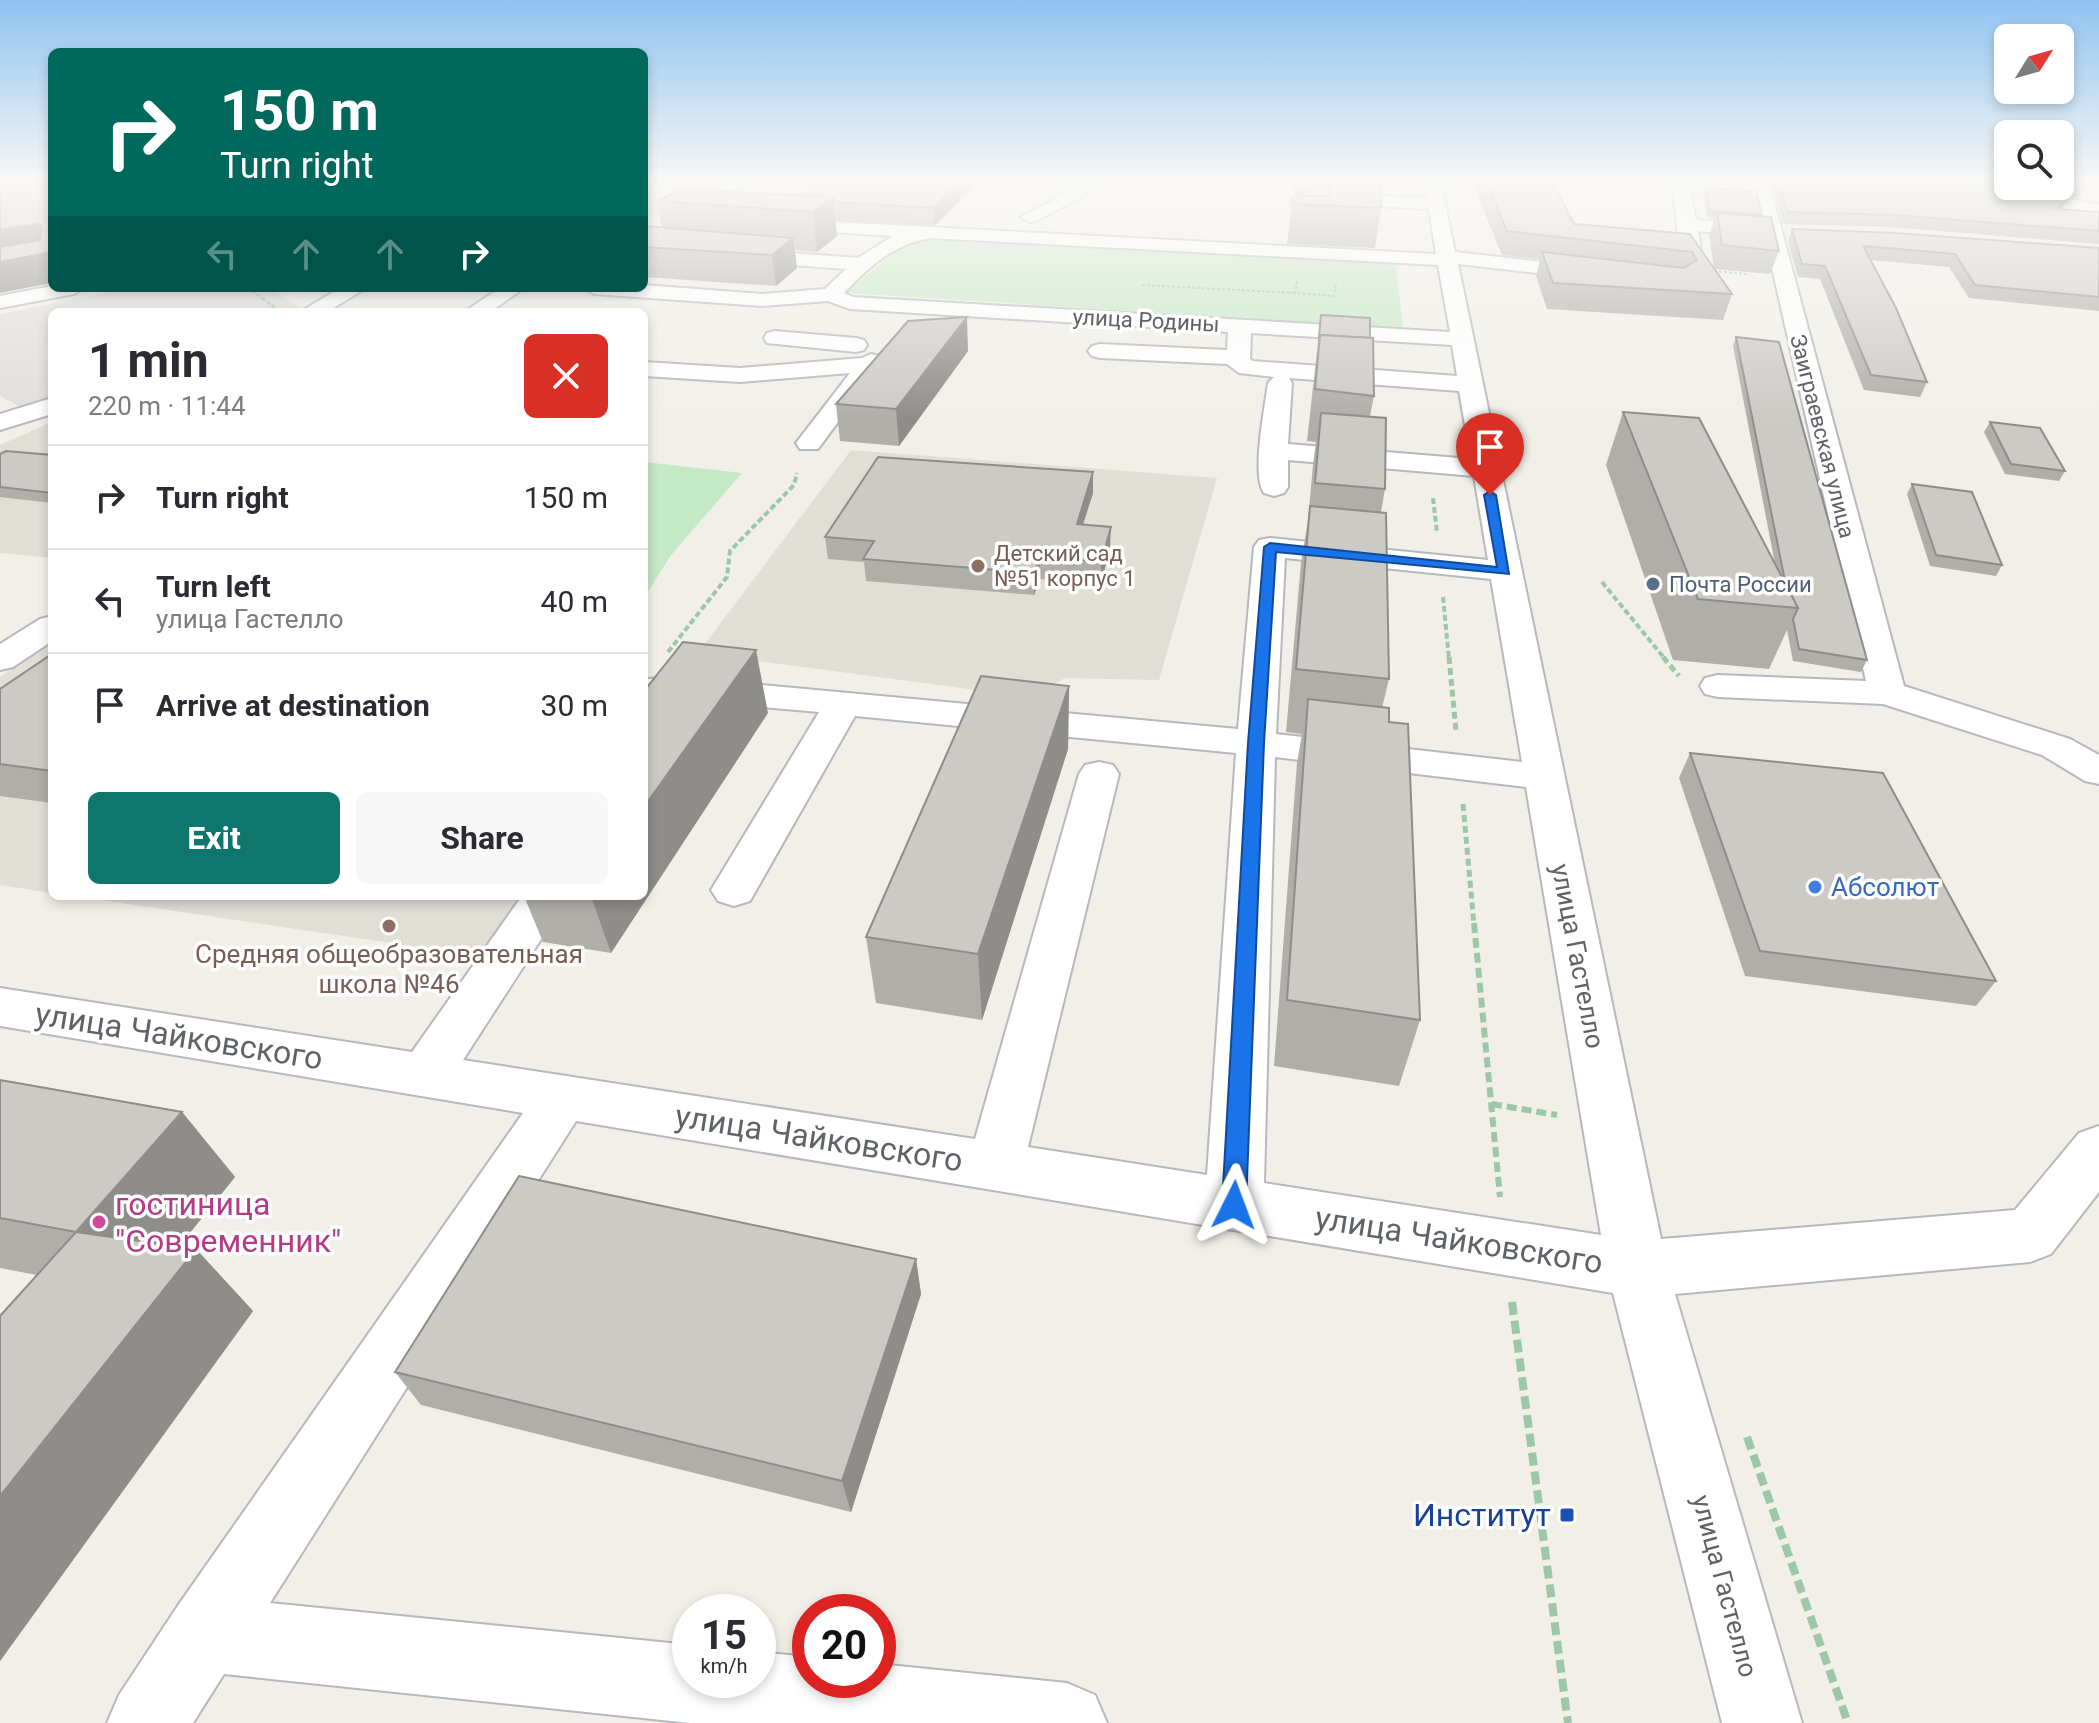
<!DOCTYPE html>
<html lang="en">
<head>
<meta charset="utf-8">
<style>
  body { margin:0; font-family:Roboto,sans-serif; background:#f7f7f7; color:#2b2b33; height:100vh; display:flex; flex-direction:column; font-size:30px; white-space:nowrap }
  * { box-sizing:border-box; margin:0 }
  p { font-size:26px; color:#7c7c81 }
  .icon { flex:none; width:44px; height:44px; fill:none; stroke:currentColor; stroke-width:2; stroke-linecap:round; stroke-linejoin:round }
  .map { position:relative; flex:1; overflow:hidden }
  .sheet { position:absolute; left:48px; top:308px; width:600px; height:592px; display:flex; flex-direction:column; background:#fff; border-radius:12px; box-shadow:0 4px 12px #0003 }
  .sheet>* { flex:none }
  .banner { position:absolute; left:48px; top:48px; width:600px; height:244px; border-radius:12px; box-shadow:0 4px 12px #0003; background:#00695c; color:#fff; overflow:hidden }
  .needle { width:52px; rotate:53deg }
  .controls { position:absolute; left:1994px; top:24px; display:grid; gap:16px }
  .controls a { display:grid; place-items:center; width:80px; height:80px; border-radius:12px; background:#fff; box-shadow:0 4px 12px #0003; font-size:40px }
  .speed { position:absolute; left:672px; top:1594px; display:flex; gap:16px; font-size:40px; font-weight:700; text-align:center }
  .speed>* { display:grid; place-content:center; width:104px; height:104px; border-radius:50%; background:#fff; box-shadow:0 4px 12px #0003; line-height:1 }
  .speed small { font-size:20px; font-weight:400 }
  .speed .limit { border:12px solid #d22; background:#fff; color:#111 }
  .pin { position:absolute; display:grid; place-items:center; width:68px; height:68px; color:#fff; margin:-82px -34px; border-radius:50% 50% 50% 0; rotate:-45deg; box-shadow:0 0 8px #0007 }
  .pin .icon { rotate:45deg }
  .me { position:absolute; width:88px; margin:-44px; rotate:3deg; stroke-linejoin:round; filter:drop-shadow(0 0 6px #0008) }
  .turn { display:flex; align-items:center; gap:28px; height:168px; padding:0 40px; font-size:36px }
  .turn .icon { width:104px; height:104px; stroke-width:2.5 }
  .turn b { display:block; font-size:56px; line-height:68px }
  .lanes { display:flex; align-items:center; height:76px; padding:0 40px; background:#0003; justify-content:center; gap:40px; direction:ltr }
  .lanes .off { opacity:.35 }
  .round { display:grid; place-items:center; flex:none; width:84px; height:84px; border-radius:12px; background:#f7f7f7 }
  .head { display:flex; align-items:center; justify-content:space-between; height:136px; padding:0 40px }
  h1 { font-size:48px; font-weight:700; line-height:60px }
  .action { display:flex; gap:16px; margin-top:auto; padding:16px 40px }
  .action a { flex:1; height:92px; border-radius:12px; background:#0f766e; color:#fff; font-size:32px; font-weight:700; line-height:92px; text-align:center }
  .action a+a { background:#f7f7f7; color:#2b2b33 }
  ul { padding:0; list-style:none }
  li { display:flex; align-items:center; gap:24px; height:104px; padding:0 40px; border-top:2px solid #e1e1e2 }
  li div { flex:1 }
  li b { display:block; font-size:30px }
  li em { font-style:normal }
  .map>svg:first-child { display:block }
</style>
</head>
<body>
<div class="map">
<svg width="2099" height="1723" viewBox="0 0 2099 1723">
  <rect width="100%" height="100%" fill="#f1efe8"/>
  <path fill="#e0deda" d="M 130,288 L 269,288 L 304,310 L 52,312 L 52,399 L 22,408 L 0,396 L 0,314 Z"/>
  <g fill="#e1ded6">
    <path d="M 644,183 L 708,186 L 644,222 Z"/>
    <path d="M 52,422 L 52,558 L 0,553 L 0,445 Z"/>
    <path d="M 851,450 L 1217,478 L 1159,680 L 1065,678 L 1029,697 L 698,653 Z"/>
    <path d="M 52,642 L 52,893 L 0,885 L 0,677 Z"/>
    <path d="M 74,896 L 523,896 L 479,956 Z"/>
  </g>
  <g fill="#c5e8c5">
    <path d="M 915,234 L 1395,258 L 1403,328 L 846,293 Z"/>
    <path d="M 644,462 L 742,473 L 671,555 L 644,598 Z"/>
  </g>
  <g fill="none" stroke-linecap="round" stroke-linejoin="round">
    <g stroke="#b5b8bc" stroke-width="4">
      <g id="minor">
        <path d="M 734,179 L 753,179 L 682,228 L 670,228 L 667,224 L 670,220 Z"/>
        <path d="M 1424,179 L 1440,179 L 1455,252 L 1599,268 L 1609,274 L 1599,280 L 1458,264 L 1661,1239 L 2015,1210 L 2079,1133 L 2099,1126 L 2099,1192 L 2051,1254 L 2030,1262 L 1675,1294 L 1802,1723 L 1722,1723 L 1613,1293 L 576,1121 L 270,1603 L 690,1645 L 690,1680 L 758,1680 L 758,1652 L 810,1657 L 810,1680 L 878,1680 L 878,1664 L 1067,1683 L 1095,1695 L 1107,1723 L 690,1723 L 224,1674 L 193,1723 L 107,1723 L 119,1695 L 177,1607 L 523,1113 L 0,1026 L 0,988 L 412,1052 L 522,896 L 569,896 L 463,1060 L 975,1139 L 1079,774 L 1085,765 L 1099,762 L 1113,765 L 1119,774 L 1028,1147 L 1207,1175 L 1236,753 L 855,716 L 750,901 L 734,906 L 718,901 L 711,890 L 819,712 L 685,700 L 644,701 L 644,679 L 685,678 L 1238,729 L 1254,547 L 1259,540 L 1270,538 L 1488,560 L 1474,476 L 1288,460 L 1288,487 L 1284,493 L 1274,496 L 1264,493 C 1251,475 1265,407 1268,383 L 1274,377 L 1239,373 L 1227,364 L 1100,358 L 1092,356 L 1088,351 L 1092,346 L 1100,344 L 1227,350 L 1228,332 L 850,309 L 828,301 L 762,306 L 594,294 L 584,288 L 644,288 L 644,285 L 762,294 L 825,289 L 846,269 L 644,254 L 644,242 L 858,258 L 893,236 L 772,228 L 769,224 L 772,220 L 778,219 L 1436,254 L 1429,209 L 1323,203 L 1315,198 L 1323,193 L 1427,198 ZM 931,238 L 1438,265 L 1450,332 L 853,297 L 844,293 C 870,266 893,244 931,238 ZM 1251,333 L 1452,345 L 1457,376 L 1253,361 L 1250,359 ZM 1289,378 L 1459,391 L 1471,459 L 1288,444 L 1292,383 ZM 1285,558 L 1491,579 L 1522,762 L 1276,734 ZM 1275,757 L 1526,787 L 1601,1235 L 1264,1183 Z"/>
        <path d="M 1672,179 L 1753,185 L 1752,179 L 1768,179 L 1904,686 L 2070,739 L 2099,755 L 2099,784 L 2085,781 L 2042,755 L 1883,704 L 1718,697 L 1705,694 L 1700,686 L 1705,678 L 1718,675 L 1866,681 L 1765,237 L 1698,231 L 1701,250 L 1699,254 L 1680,253 ZM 1690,191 L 1756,195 L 1763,226 L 1696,220 Z"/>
        <path d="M 1893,179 L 1934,179 L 2099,204 L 2099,214 L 1901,184 Z"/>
        <path d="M 1079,186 L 1085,187 L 1087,191 L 1085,195 L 1036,221 L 1030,222 L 1021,217 Z"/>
        <path d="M 52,286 L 84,288 L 74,294 L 0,308 L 0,296 Z"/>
        <path d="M 340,288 L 366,288 L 327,312 L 300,312 Z"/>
        <path d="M 500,288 L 524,288 L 490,312 L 464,312 Z"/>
        <path d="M 775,331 L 856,338 L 864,340 L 867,345 L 864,350 L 856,352 L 767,343 L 764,338 L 767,333 Z"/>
        <path d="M 871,354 L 879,356 L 883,361 L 818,449 L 800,449 L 796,443 L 850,373 L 740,382 L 644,376 L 644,362 L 740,368 L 862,358 Z"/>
        <path d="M 52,398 L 52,414 L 0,430 L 0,414 Z"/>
        <path d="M 52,616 L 52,641 L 13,667 L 0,670 L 0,644 L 40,619 Z"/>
      </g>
    </g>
    <g stroke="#9cc7a9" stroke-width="2" stroke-dasharray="3 2" stroke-linecap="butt">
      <path d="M 1714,271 L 1747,274"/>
      <path d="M 1297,281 L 1295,293 L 1334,296 L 1336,283"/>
      <path d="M 1142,285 L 1295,293"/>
      <path d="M 249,288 L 264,300"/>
    </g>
    <path stroke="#9cc7a9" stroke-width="3" stroke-dasharray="4 2" stroke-linecap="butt" d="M 262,298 L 277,309"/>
    <g stroke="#9cc7a9" stroke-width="4" stroke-dasharray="6 3" stroke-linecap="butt">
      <path d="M 1433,498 L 1437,532"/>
      <path d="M 1602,582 L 1665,659"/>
      <path d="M 1443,597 L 1449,659"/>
      <path d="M 668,652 L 727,577 L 730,551 L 794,485 L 797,473"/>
    </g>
    <g stroke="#9cc7a9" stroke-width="5" stroke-dasharray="7 4" stroke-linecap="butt">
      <path d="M 1449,657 L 1456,731"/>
      <path d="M 1663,657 L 1679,676"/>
      <path d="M 1463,804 L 1474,925"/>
    </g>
    <g stroke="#9cc7a9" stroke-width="6" stroke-dasharray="10 5" stroke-linecap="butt">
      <path d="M 1474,923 L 1500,1197"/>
      <path d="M 1492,1104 L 1557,1115"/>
    </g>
    <g stroke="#9cc7a9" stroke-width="8" stroke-dasharray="13 6" stroke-linecap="butt">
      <path d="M 1512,1302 L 1568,1723"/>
      <path d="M 1747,1437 L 1848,1723"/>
    </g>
    <use href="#minor" fill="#fff" fill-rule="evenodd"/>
  </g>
  <g fill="#afaea9" fill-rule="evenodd">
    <path d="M 824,179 L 982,179 L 934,226 L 835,220 L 837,236 L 817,252 L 795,250 L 797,268 L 776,286 L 644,277 L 644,226 L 662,228 L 657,201 L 801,195 Z"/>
    <path d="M 1298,179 L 1380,179 L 1381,208 L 1375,248 L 1287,244 L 1292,204 ZM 1310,192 L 1330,192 L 1329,196 L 1309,196 Z"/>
    <path d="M 1471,179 L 1550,179 L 1574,224 L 1690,234 L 1714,268 L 1709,235 L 1715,219 L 1707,218 L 1704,195 L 1706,188 L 1762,215 L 1761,217 L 1779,251 L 1770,274 L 1714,269 L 1732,294 L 1723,320 L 1547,309 L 1536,276 L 1540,259 L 1502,255 Z"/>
    <path d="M 1715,179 L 1742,179 L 1741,181 Z"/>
    <path d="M 1772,179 L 1926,179 L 2067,200 L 2062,209 L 2099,212 L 2099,244 L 1890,227 L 1783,224 Z"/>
    <path d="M 1955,179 L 2008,179 L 2008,186 L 2060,186 L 2060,179 L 2097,179 L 2076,198 Z"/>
    <path d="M 1792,229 L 2099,248 L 2099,311 L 1969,298 L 1949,267 L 1870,260 L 1927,382 L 1920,397 L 1864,390 L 1820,279 L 1798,277 L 1788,241 Z"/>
    <path d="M 1321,315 L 1370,338 L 1374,396 L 1370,416 L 1385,489 L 1381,512 L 1389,679 L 1382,708 L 1389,722 L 1420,1020 L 1399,1086 L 1274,1066 L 1297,763 L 1302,734 L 1286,732 L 1301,563 L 1308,520 L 1313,465 L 1316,442 L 1307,441 Z"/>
    <path d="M 1736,337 L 1867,660 L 1861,672 L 1793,661 L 1787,630 L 1769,669 L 1673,660 L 1606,465 L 1623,412 L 1775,564 L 1733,346 Z"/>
    <path d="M 968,351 L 899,446 L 840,441 L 836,404 Z"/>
    <path d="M 1990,422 L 2065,471 L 2059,481 L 2005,474 L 1984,432 Z"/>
    <path d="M 0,454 L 52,455 L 52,503 L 0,497 Z"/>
    <path d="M 1093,472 L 1093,493 L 1083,524 L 1110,548 L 1101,584 L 1040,579 L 1034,595 L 866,581 L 864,562 L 828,559 L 825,537 Z"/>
    <path d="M 1912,484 L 2002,565 L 1996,576 L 1930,566 L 1907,494 Z"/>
    <path d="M 52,654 L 52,803 L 0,796 L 0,689 Z"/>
    <path d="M 1069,686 L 1068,749 L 982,1020 L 876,1003 L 866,937 Z"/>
    <path d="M 768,713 L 611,953 L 543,942 L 524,896 L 644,896 Z"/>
    <path d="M 1690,753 L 1996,981 L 1976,1006 L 1745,976 L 1679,778 Z"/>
    <path d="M 0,1080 L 182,1112 L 235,1177 L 179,1246 L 196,1249 L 253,1311 L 0,1661 L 0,1316 L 37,1275 L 0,1268 Z"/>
    <path d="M 916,1259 L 921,1294 L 851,1512 L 421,1405 L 395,1372 Z"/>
  </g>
  <g fill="#8f8d8a">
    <path d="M 964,179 L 982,179 L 934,226 L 933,208 Z"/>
    <path d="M 2090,179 L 2097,179 L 2076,198 L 2082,186 Z"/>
    <path d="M 833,197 L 837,236 L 817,252 L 813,212 Z"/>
    <path d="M 38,224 L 51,250 L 0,260 L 0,230 Z"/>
    <path d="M 793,238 L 797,268 L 776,286 L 772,255 Z"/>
    <path d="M 52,252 L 52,283 L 0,293 L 0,262 Z"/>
    <path d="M 967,317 L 968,351 L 899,446 L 896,409 Z"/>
    <path d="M 1093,472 L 1093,493 L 1076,546 L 1077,524 Z"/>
    <path d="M 1111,527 L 1110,548 L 1101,584 L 1101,562 Z"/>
    <path d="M 1040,557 L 1040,579 L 1034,595 L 1034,573 Z"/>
    <path d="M 756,650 L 768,713 L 611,953 L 591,896 L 644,896 L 644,807 Z"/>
    <path d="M 1069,686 L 1068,749 L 982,1020 L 978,954 Z"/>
    <path d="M 182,1112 L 235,1177 L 140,1295 L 76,1232 Z"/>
    <path d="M 196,1249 L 253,1311 L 0,1661 L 0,1496 Z"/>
    <path d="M 916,1259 L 921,1294 L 851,1512 L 842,1481 Z"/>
  </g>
  <g fill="#cccac5" stroke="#8f8d8a" stroke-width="2">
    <path d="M 0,179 L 52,179 L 52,252 L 0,262 L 0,247 L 40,240 L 41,226 L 38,224 L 0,230 Z"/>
    <path d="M 824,179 L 964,179 L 933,208 L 834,202 L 833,197 L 801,195 Z"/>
    <path d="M 1298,179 L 1311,179 L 1308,192 L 1295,192 Z"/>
    <path d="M 1332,179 L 1380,179 L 1381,208 L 1292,204 L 1293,196 L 1329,196 Z"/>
    <path d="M 1485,179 L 1550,179 L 1574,224 L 1690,234 L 1732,294 L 1553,283 L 1542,252 L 1684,268 L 1697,260 L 1692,252 L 1507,231 Z"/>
    <path d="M 1778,179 L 1926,179 L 2067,200 L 2057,209 L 2099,212 L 2099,231 L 1895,215 L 1788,212 Z"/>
    <path d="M 2060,179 L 2090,179 L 2082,186 L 2060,183 Z"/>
    <path d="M 1706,188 L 1756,191 L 1762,215 L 1709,211 Z"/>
    <path d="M 683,189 L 833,197 L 813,212 L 657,201 Z"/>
    <path d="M 1717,213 L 1771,217 L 1779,251 L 1722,245 Z"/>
    <path d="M 644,226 L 793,238 L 772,255 L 644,247 Z"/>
    <path d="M 1792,229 L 1895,233 L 2099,248 L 2099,297 L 1975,285 L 1955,254 L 1863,246 L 1896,308 L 1927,382 L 1871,375 L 1825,266 L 1802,264 Z"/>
    <path d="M 1321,315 L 1370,318 L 1370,338 L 1320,335 L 1319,336 Z"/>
    <path d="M 967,317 L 896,409 L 836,404 L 908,321 Z"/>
    <path d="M 1320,335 L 1373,338 L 1374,396 L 1315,389 Z"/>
    <path d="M 1736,337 L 1779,342 L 1867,660 L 1799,649 L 1793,619 L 1798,608 L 1786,586 Z"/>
    <path d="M 1623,412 L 1699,418 L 1798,608 L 1698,599 Z"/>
    <path d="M 1321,413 L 1386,418 L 1385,489 L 1315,483 Z"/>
    <path d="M 1990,422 L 2040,428 L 2065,471 L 2011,464 Z"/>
    <path d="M 6,451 L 52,455 L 52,493 L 0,487 L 0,454 Z"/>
    <path d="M 878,457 L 1093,472 L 1077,524 L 1111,527 L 1101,562 L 1040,557 L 1034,573 L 863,559 L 874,541 L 825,537 Z"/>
    <path d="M 1912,484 L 1972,492 L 2002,565 L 1936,555 Z"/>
    <path d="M 1310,506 L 1386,513 L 1389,679 L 1296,669 Z"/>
    <path d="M 683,642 L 756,650 L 644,807 L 644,691 Z"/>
    <path d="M 52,654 L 52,771 L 0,764 L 0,689 Z"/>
    <path d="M 981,676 L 1069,686 L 978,954 L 866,937 Z"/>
    <path d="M 1308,699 L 1389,708 L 1389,722 L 1408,724 L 1420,1020 L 1287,1000 Z"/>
    <path d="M 1690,753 L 1883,773 L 1996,981 L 1760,951 Z"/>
    <path d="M 0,1080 L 182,1112 L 76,1232 L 0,1218 Z"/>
    <path d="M 519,1176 L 916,1259 L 842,1481 L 395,1372 Z"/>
    <path d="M 76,1232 L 196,1249 L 0,1496 L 0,1316 Z"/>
  </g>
  <linearGradient id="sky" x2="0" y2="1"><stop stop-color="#8fc3f1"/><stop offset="0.43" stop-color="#f9f8f5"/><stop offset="1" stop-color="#f9f8f5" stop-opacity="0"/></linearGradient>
  <rect width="2099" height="420" fill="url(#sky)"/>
  <path fill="#1a73e8" stroke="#114b97" stroke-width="2" d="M 1490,491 L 1496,495 L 1509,574 L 1276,552 L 1264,743 L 1246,1205 L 1242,1212 L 1234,1215 L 1226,1212 L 1222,1205 L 1248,743 L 1264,547 L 1270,543 L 1497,567 L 1484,495 Z"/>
  <g fill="#8d6e63" stroke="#fff" stroke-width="3">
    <circle cx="978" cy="566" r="8"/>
    <circle cx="389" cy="926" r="8"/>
  </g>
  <circle fill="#5c6f8a" stroke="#fff" stroke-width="3" cx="1653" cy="584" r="8"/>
  <circle fill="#3f7fe0" stroke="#fff" stroke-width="3" cx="1815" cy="887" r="8"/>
  <circle fill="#d1479c" stroke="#fff" stroke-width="3" cx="99" cy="1222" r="8"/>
  <rect fill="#1a4fb4" stroke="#fff" stroke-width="3" x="1559" y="1507" width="16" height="16" rx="4"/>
  <g text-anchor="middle" stroke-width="7" stroke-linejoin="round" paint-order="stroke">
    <g font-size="22" fill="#5f6368" stroke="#fff">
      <text transform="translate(1146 320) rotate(3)" y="8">улица Родины</text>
      <text transform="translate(1823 436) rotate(76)" y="8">Заиграевская улица</text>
    </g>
    <g font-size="22" fill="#785e54" stroke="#fff" text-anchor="start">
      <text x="994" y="561">Детский сад<tspan x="994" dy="25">№51 корпус 1</tspan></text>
    </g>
    <g font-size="22" fill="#4e5e75" stroke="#fff" text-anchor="start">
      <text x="1669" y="592">Почта России</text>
    </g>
    <g font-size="26" fill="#366cbe" stroke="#fff" text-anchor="start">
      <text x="1831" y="896">Абсолют</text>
    </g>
    <g font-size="26" fill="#785e54" stroke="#fff">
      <text x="389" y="963">Средняя общеобразовательная<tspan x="389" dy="30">школа №46</tspan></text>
    </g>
    <g font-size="26" fill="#5f6368" stroke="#fff">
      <text transform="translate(1578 956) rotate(79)" y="9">улица Гастелло</text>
      <text transform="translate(1725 1586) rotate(75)" y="9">улица Гастелло</text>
    </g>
    <g font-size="32" fill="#5f6368" stroke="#fff">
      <text transform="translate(179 1036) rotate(9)" y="11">улица Чайковского</text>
      <text transform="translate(819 1138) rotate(9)" y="11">улица Чайковского</text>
      <text transform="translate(1459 1240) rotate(9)" y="11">улица Чайковского</text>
    </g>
    <g font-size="32" fill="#b23c85" stroke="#fff" text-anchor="start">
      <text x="115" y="1215">гостиница<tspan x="115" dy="37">"Современник"</tspan></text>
    </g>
    <g font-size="32" fill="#164399" stroke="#fff" text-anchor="end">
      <text x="1551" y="1526">Институт</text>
    </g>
  </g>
</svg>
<div class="controls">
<a><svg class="needle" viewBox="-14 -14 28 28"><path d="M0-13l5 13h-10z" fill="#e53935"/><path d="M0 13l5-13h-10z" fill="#7c7c81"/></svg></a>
<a><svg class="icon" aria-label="search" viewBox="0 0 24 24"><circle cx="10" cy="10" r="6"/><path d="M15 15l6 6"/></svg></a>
</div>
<div class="speed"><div>15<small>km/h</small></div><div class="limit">20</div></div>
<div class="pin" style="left:1490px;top:495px;background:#d93025"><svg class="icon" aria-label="arrive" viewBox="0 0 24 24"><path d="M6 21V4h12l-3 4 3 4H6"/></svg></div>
<svg class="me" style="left:1234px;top:1205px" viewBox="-20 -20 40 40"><path d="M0-17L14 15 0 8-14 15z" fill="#1a73e8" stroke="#fff" stroke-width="4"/></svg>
<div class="banner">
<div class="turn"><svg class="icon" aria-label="right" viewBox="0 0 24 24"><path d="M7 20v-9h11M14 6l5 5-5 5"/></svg><div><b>150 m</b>Turn right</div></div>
<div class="lanes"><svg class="icon off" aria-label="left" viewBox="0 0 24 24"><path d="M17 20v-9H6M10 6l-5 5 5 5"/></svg><svg class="icon off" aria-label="ahead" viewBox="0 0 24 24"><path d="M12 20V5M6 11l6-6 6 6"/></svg><svg class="icon off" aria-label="ahead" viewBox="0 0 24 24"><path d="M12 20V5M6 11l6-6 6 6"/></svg><svg class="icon" aria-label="right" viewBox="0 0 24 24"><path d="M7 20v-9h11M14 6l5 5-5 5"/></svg></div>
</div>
<section class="sheet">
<div class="head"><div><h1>1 min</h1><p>220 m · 11:44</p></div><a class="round" style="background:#d93025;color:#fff"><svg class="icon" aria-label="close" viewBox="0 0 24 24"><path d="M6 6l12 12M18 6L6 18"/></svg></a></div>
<ul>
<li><svg class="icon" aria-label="right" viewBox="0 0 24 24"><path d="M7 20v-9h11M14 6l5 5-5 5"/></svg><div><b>Turn right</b></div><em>150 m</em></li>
<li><svg class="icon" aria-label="left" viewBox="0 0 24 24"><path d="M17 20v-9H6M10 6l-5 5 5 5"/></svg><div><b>Turn left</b><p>улица Гастелло</p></div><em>40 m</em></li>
<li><svg class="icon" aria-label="arrive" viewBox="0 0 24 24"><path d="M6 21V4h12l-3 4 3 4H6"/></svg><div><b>Arrive at destination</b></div><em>30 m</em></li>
</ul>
<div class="action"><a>Exit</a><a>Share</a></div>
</section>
</div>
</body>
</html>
